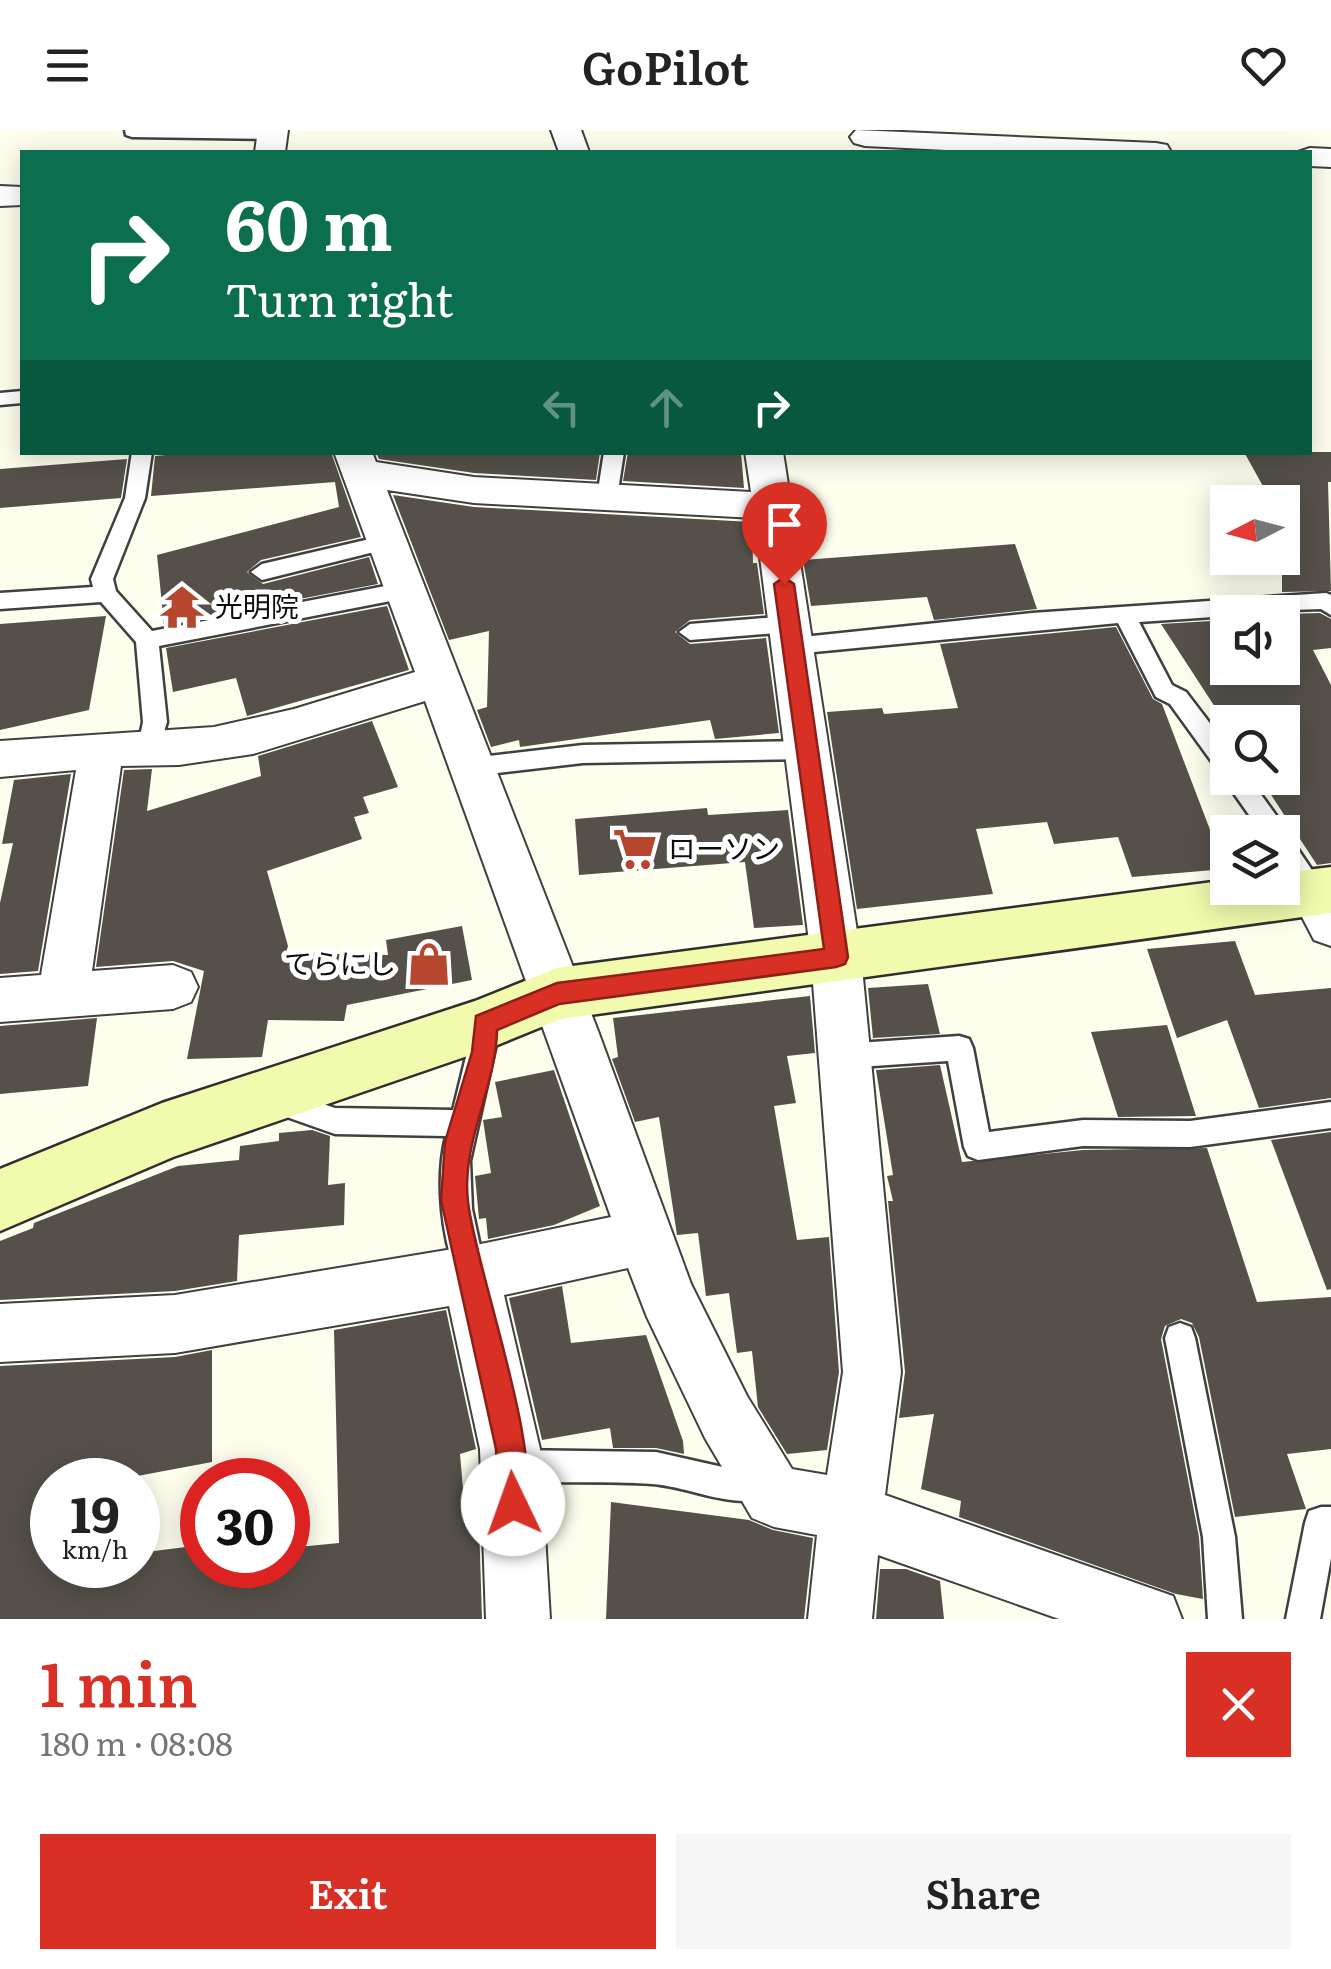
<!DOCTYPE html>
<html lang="en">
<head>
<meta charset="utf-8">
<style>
  body { margin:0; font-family:Literata,"Noto Sans JP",serif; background:#f6f6f6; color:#222; height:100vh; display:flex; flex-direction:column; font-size:38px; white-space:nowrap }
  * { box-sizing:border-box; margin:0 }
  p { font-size:32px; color:#767676 }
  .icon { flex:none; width:55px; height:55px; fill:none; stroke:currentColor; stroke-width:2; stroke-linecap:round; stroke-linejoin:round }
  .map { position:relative; height:1489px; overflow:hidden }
  .sheet { display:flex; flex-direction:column; background:#fff; flex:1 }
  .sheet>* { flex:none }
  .top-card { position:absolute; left:20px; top:20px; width:1292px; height:305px; border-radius:0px; box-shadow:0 5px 25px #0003; background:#0b6e4f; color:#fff; overflow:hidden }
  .needle { width:65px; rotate:264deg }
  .tools { position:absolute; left:1210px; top:355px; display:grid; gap:20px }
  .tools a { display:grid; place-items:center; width:90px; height:90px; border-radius:0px; background:#fff; box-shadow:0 5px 25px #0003; font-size:50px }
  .speed { position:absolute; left:30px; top:1328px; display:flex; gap:20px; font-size:50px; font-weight:700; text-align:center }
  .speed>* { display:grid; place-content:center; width:130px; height:130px; border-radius:50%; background:#fff; box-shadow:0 5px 25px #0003; line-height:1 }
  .speed small { font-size:25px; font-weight:400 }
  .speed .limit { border:15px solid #d22; background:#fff; color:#111 }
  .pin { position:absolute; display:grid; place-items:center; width:85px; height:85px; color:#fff; margin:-102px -42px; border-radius:50% 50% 50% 0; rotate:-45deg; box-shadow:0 0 10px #0007 }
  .pin .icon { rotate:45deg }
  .me { position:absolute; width:110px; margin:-55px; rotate:357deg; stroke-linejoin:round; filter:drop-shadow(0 0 8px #0008) }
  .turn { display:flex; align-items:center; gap:35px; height:210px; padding:0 40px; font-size:45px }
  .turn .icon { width:130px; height:130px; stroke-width:2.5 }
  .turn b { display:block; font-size:70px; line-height:85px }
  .lanes { display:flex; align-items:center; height:95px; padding:0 40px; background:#0003; justify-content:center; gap:50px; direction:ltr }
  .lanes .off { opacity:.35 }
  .round { display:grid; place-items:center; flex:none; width:105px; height:105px; border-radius:0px; background:#f6f6f6 }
  .head { display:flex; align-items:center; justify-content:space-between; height:170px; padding:0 40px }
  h1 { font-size:60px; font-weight:600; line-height:75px; color:#d93025 }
  .button { display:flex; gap:20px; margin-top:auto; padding:20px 40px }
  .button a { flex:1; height:115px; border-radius:0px; background:#d93025; color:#fff; font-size:40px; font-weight:600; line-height:115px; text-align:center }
  .button a+a { background:#f6f6f6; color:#222 }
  header { display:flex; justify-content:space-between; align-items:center; height:130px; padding:0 40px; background:#fff; font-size:45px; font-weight:600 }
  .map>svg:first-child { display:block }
</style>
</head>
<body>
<header><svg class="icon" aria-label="menu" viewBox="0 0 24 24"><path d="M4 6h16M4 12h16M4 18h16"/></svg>GoPilot<svg class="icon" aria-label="heart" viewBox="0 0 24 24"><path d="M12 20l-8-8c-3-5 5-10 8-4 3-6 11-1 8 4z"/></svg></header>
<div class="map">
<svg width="1331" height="1489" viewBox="0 0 1331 1489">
  <rect width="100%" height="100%" fill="#fefeef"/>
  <g fill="#55514a">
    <path d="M 198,322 L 331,322 L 361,407 L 261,430 L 247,442 L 263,454 L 369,427 L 378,454 L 164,495 L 157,425 L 339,377 L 335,352 L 151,366 L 155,326 Z"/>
    <path d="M 376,322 L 600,322 L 596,350 L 474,343 L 379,329 Z"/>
    <path d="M 628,322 L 741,322 L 744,358 L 623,351 Z"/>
    <path d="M 1244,322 L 1331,322 L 1331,352 L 1328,352 L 1331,461 L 1282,462 L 1282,356 L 1264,358 Z"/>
    <path d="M 127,329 L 121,368 L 0,378 L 0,339 Z"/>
    <path d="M 393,365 L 474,377 L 752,392 L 753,433 L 757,433 L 764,484 L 690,490 L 675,502 L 690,514 L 766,508 L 779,603 L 715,609 L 710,590 L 520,617 L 519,610 L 491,617 L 477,580 L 487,577 L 489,501 L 449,510 Z"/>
    <path d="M 1015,414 L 1037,479 L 934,490 L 927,467 L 811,476 L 803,430 Z"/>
    <path d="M 387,476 L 409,540 L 247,586 L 236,548 L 173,562 L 166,518 Z"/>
    <path d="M 1320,483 L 1331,489 L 1331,518 L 1313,520 L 1331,555 L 1331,733 L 1317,735 L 1260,648 L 1282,648 L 1282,592 L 1228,592 L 1228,597 L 1161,494 L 1228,490 L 1228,538 L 1282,538 L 1282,484 Z"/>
    <path d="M 106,486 L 89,580 L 0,600 L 0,494 Z"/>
    <path d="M 1116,497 L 1153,569 L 1162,574 L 1225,739 L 1132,747 L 1118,707 L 1054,714 L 1047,692 L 976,699 L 993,764 L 857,779 L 827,582 L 882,578 L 884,584 L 958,578 L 940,514 Z"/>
    <path d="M 372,591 L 398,657 L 363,667 L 369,683 L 354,687 L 362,709 L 267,741 L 288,816 L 286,823 L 388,825 L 386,810 L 462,796 L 472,850 L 347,875 L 344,891 L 268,890 L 262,927 L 187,929 L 204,841 L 173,831 L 96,837 L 124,640 L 152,639 L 147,681 L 261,646 L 258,626 Z"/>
    <path d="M 71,644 L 38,841 L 0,844 L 0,773 L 13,713 L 2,714 L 14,650 Z"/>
    <path d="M 707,678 L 708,685 L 788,680 L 803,795 L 754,798 L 745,732 L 579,745 L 575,689 Z"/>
    <path d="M 1235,811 L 1255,865 L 1331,858 L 1331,968 L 1259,978 L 1227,890 L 1177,908 L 1147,819 Z"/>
    <path d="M 928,854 L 940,904 L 873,908 L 868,858 Z"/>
    <path d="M 810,866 L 815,923 L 787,926 L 796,973 L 774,976 L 797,1110 L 829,1107 L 839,1242 L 827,1320 L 787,1324 L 758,1277 L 752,1221 L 737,1223 L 729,1163 L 706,1166 L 698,1103 L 677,1105 L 659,987 L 635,992 L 612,929 L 618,927 L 613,888 Z"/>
    <path d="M 97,888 L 88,956 L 0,964 L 0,896 Z"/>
    <path d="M 1167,895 L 1196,986 L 1118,987 L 1091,902 Z"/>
    <path d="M 940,935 L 962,1032 L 1083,1020 L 1207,1018 L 1257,1172 L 1331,1167 L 1331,1319 L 1287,1324 L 1306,1379 L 1235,1387 L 1199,1207 L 1192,1193 L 1181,1189 L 1165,1196 L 1161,1209 L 1199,1407 L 1203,1469 L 1176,1464 L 959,1387 L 961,1371 L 921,1359 L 934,1284 L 899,1288 L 905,1242 L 888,1071 L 893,1071 L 887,1046 L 893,1045 L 876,940 Z"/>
    <path d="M 554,940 L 600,1076 L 554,1095 L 488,1109 L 486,1088 L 479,1089 L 475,1046 L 491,1043 L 483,990 L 502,987 L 495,952 Z"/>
    <path d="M 312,1000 L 330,1006 L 328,1055 L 345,1053 L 344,1095 L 239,1105 L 237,1151 L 175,1161 L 0,1170 L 0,1111 L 33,1098 L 34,1093 L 178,1036 L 239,1030 L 240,1016 L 279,1011 L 279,1003 Z"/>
    <path d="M 1331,1002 L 1331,1159 L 1327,1160 L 1271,1010 Z"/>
    <path d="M 562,1156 L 571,1213 L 646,1205 L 683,1311 L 684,1324 L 656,1318 L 613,1318 L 610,1298 L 542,1310 L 509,1168 Z"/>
    <path d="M 446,1180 L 476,1319 L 460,1324 L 466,1394 L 479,1392 L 482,1489 L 0,1489 L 0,1236 L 175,1227 L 212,1220 L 212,1332 L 116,1350 L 52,1350 L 52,1435 L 138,1435 L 138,1423 L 202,1415 L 202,1435 L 288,1435 L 288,1418 L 339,1413 L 334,1200 Z"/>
    <path d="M 611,1372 L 749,1390 L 773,1400 L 813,1408 L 804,1489 L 606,1489 Z"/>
    <path d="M 880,1439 L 906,1439 L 940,1451 L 944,1489 L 876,1489 Z"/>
  </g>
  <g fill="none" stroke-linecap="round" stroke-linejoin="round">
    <g stroke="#404040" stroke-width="5">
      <g id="lane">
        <path d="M 125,0 L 276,0 L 281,4 L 273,9 L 132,7 L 126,5 Z"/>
        <path d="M 22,261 L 22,273 L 0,275 L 0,263 Z"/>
        <path d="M 132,322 L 152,322 L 145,368 L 113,449 L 116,461 L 152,501 L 406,452 L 417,460 L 406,468 L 159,516 L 167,592 L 158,622 L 142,622 L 138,616 L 143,592 L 136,512 L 101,472 L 0,479 L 0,463 L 93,457 L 91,449 L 125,368 Z"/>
        <path d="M 604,322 L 624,322 L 617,367 L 607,374 L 597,367 Z"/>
        <path d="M 387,405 L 394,407 L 397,412 L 394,417 L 262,450 L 251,442 L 262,434 Z"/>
        <path d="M 1326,463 L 1331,465 L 1331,485 L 1321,479 L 1228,482 L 1228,486 L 1139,492 L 1172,555 L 1186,562 L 1228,617 L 1228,648 L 1249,648 L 1283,695 L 1284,707 L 1291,709 L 1322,755 L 1326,762 L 1322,769 C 1304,776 1287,753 1282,736 C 1280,727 1282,712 1282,702 L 1261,702 L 1228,655 L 1226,645 L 1220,643 L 1170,574 L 1156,567 L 1118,493 L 793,524 L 782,516 L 793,508 L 1032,483 Z"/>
        <path d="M 790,486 L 801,494 L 790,502 L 690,510 L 679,502 L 690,494 Z"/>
        <path d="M 808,611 L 820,620 L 808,629 L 583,633 L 472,646 L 464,644 L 460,637 L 464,630 L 472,628 L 583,615 Z"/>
        <path d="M 485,882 L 494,886 L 497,910 L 470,1031 L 472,1079 L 486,1144 L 482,1154 L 471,1159 L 460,1154 C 442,1111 435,1052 446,1006 L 335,1004 L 264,979 L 260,970 L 264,961 L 274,957 L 335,978 L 453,980 L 476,886 Z"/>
        <path d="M 959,906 L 969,909 L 973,918 L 989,1002 L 1083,990 L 1190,991 L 1331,972 L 1331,998 L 1190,1017 L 1083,1016 L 978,1030 L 968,1026 L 964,1017 L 948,931 L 843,938 L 833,935 L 829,926 L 833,917 L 843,914 Z"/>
        <path d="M 1180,1193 L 1191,1197 L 1195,1208 L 1235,1407 L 1242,1489 L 1208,1489 L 1203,1407 L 1165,1208 L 1169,1197 Z"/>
        <path d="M 511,1320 L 656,1322 L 727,1338 L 764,1338 L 775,1343 L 780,1354 L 775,1365 C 735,1382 693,1357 652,1354 C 606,1351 558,1353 511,1352 L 500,1347 L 495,1336 L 500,1325 Z"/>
        <path d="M 1321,1377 L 1331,1377 L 1331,1428 L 1320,1489 L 1286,1489 L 1305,1393 L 1309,1381 Z"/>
      </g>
    </g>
    <g stroke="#404040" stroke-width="4">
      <g id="street">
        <path d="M 258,0 L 288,0 L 285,22 L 255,22 Z"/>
        <path d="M 551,0 L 581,0 L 589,22 L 559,22 Z"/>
        <path d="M 856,0 L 1156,13 L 1167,15 L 1171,22 L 987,22 L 865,16 L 854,13 L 850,7 Z"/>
        <path d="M 1310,18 L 1331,19 L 1331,37 L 1310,36 L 1310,22 L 1298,22 Z"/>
        <path d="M 0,56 L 22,57 L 22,75 L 0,76 Z"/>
        <path d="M 334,322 L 372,322 L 376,332 L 474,347 L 751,362 L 745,322 L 783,322 L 861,827 L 901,1242 L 885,1365 L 1173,1466 L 1182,1489 L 1059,1489 L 878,1425 L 872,1489 L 808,1489 L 817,1405 L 774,1397 L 752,1388 L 705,1308 L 647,1187 L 628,1138 L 504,1165 L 540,1319 L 550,1489 L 486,1489 L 480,1319 L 449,1176 L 175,1223 L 0,1232 L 0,1174 L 175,1165 L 471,1116 L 611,1087 L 425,571 L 253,624 L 179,635 L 121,636 L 92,841 L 173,835 L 191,842 L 198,857 L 191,872 L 173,879 L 0,892 L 0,848 L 41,845 L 76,640 L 0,647 L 0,611 L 214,597 L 294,579 L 415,542 ZM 387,360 L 474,373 L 755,388 L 811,827 L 843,1242 L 827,1345 L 792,1339 L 747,1266 L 691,1154 L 598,901 Z"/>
        <path d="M 1313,742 L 1331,750 L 1331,816 L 1314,810 L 1289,762 L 1296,748 Z"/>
      </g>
    </g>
    <g stroke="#2f2f2f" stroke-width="5">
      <path id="secondary" d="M 1331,737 L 1331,783 L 561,889 L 485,920 L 173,1027 L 0,1101 L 0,1039 L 162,973 L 475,871 L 557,838 L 1228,750 L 1228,758 L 1282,758 L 1282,743 Z"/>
    </g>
    <use href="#lane" fill="#fff" fill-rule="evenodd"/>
    <use href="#street" fill="#fff" fill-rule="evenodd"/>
    <use href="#secondary" fill="#f1faad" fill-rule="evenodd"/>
  </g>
  <path fill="#d93025" stroke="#8d1f18" stroke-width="2.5" d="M 784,447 L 794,454 L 848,827 L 845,834 L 836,837 L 559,874 L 497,900 C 496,958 461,1012 468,1072 C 476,1141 546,1329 523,1385 L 513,1389 L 502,1385 L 498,1374 L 496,1319 L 441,1070 L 445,1012 L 472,922 L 476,886 L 557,853 L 824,819 L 774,454 Z"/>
  <defs>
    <g id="temple-bare" transform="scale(3.45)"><path d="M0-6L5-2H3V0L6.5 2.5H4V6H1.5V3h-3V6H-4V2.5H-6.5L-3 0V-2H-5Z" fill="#b6462d" stroke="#fff" stroke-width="2.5" paint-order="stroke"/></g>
    <g id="supermarket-bare" transform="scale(3.45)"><path d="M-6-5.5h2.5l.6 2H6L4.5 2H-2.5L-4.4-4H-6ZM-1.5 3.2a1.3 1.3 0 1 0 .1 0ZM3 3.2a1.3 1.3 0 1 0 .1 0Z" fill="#b6462d" stroke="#fff" stroke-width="2.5" paint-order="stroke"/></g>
    <g id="shop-bare" transform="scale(3.45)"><path d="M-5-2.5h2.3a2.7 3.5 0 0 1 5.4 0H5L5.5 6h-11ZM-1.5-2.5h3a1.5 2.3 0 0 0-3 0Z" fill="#b6462d" stroke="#fff" stroke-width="2.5" paint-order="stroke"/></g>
  </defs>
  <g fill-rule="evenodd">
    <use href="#temple-bare" x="182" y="477"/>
    <use href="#supermarket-bare" x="635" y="719"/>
    <use href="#shop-bare" x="429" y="834"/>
  </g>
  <g text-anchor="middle" stroke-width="10" stroke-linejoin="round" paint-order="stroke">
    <g font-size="28" fill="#0d0d0d" stroke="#fff" text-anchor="start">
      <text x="215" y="487">光明院</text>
      <text x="668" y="729">ローソン</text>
      <text x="396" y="844" text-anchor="end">てらにし</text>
    </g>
  </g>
</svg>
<div class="tools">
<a><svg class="needle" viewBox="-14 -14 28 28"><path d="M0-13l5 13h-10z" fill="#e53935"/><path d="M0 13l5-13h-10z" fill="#767676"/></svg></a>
<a><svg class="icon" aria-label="sound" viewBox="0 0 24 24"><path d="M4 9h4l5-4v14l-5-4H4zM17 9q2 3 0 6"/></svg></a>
<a><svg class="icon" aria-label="search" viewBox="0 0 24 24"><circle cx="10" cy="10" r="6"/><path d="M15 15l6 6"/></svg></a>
<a><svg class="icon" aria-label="layers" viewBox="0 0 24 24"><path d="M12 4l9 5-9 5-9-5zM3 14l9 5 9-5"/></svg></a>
</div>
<div class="speed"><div>19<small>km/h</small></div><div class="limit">30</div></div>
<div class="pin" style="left:784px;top:454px;background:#d93025"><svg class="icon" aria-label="arrive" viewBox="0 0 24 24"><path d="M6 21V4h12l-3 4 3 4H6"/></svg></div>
<svg class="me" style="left:513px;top:1374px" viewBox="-20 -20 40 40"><circle r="19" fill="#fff"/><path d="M0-13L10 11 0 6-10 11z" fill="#d93025"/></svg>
<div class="top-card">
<div class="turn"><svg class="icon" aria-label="right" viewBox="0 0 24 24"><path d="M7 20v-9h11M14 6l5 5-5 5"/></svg><div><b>60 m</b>Turn right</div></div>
<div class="lanes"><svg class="icon off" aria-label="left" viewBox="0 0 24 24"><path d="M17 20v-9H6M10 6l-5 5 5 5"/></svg><svg class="icon off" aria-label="ahead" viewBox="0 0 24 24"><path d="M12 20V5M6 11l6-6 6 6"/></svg><svg class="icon" aria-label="right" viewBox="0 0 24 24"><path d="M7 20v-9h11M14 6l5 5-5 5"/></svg></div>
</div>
</div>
<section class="sheet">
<div class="head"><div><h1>1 min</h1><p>180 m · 08:08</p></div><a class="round" style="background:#d93025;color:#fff"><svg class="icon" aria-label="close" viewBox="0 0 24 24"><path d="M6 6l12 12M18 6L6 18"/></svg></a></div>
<div class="button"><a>Exit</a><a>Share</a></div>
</section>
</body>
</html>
